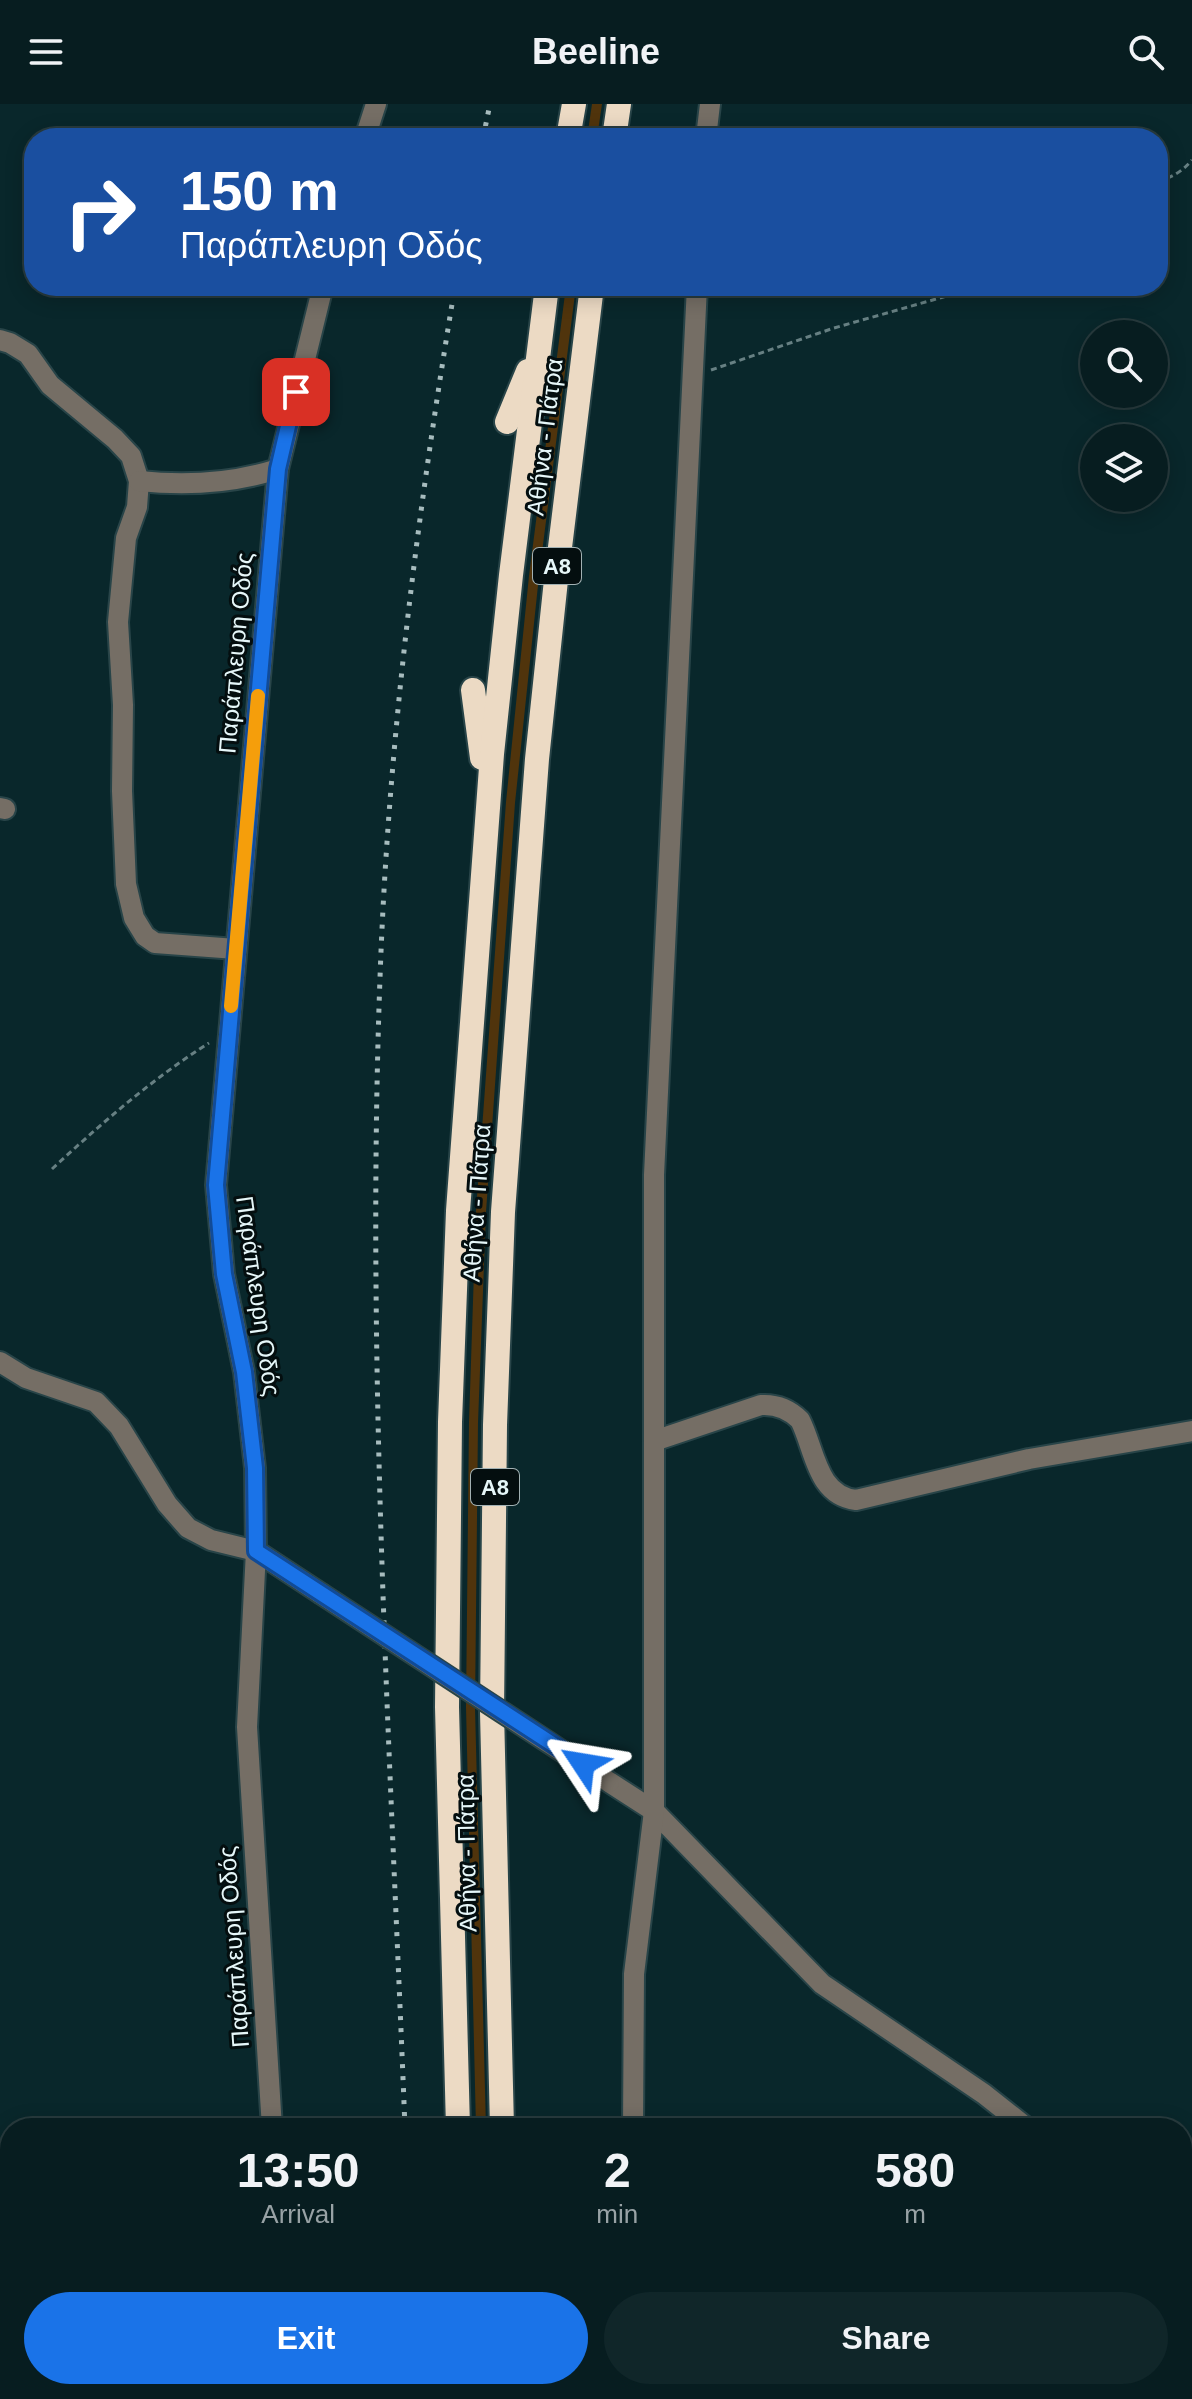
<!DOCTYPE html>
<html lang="en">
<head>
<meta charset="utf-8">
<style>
  body { margin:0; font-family:Arial,sans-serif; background:#102629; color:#f1f3f6; height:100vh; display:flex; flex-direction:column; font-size:30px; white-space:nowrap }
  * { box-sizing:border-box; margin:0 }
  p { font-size:26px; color:#98a2a5 }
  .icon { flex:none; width:44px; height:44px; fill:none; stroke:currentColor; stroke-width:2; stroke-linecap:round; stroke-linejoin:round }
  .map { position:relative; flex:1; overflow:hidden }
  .sheet { position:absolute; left:0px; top:2014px; width:1192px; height:282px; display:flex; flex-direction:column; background:#071d20; border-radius:32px 32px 0 0; box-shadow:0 4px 20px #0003,0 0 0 2px #283b3e }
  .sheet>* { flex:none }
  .top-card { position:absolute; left:24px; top:24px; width:1144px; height:168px; border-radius:32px; box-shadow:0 4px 20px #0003,0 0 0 2px #283b3e; background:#1a4fa0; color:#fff; overflow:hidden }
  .fabs { position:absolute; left:1080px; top:216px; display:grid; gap:16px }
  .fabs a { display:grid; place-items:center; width:88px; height:88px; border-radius:50%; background:#071d20; box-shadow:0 4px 20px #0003,0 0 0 2px #283b3e; font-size:40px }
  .pin { position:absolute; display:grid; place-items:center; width:68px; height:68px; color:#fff; margin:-34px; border-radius:16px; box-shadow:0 4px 12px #0006 }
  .me { position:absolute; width:88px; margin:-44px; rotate:303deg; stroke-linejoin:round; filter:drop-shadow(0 0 6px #0008) }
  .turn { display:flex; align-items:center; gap:28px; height:168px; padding:0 24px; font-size:36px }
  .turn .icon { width:104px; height:104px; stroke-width:2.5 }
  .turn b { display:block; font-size:56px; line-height:68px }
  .eta { display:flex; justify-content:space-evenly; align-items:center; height:136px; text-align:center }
  .eta b { font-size:48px; font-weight:700; line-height:56px }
  .button { display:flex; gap:16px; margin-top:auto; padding:16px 24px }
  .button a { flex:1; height:92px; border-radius:48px; background:#1a73e8; color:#fff; font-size:32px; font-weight:700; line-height:92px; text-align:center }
  .button a+a { background:#102629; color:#f1f3f6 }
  header { display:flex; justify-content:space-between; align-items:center; height:104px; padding:0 24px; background:#071d20; font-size:36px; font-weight:700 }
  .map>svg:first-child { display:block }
</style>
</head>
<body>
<header><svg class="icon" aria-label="menu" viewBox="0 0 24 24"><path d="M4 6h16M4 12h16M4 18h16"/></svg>Beeline<svg class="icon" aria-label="search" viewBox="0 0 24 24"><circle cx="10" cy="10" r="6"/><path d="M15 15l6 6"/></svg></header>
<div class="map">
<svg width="1192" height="2295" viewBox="0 0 1192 2295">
  <rect width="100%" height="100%" fill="#09272b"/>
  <g fill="#50340c">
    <path d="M 592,0 L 602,0 L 597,34 L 587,34 Z"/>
    <path d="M 566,182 L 576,182 L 539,472 L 515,699 L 486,1108 L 478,1319 L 475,1604 L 486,2024 L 476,2024 L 466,1603 L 469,1318 L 476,1107 L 506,698 L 529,472 Z"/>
  </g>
  <path fill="#1f4d53" stroke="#6a898e" stroke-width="2" d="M 894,2286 L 1010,2286 L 1018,2295 L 902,2295 Z"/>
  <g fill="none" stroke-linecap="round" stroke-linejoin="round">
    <g stroke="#284448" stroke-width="24">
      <g id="minor">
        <path d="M 365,34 L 376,0"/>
        <path d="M 706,34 L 710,0"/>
        <path d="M 0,236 L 10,239 L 28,250 L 50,281 L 115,335 L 131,352 L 139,377 L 137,403 L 126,434 L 118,518 L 123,601 L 122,687 L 126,780 L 134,814 L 145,832 L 155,839 L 236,845"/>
        <path d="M 139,377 C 185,382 234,379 278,365"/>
        <path d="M 0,704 L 5,705"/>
        <path d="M 0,1258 L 26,1274 L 96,1298 L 119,1322 L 167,1400 L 188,1424 L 211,1436 L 256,1447 L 320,1489"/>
        <path d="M 654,1337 L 761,1301 C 777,1300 789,1305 800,1316 C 815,1345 816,1391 856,1396 L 1029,1355 L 1192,1327"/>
        <path d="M 609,1678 L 654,1707 L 822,1880 L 984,1990 L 1027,2024"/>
        <path d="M 272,2024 L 247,1623 L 256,1447 L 255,1364 L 244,1268 L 224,1170 L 216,1081 L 278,365 L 323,182"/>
        <path d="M 633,2024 L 634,1870 L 654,1707 L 654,1071 L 697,182"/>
        <path d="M 1182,2097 L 1192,2099"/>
        <path d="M 286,2286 L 286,2295"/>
        <path d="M 631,2295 L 631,2286"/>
      </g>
    </g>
    <g stroke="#284448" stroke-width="28">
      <g id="highway">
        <path d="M 568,34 L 574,0"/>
        <path d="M 614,34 L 619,0"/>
        <path d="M 507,318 L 528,267"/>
        <path d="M 473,586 L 482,654"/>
        <path d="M 458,2024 L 447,1603 L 450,1318 L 458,1107 L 492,650 L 511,471 L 547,182"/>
        <path d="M 502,2024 L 492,1608 L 495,1321 L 503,1108 L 537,655 L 556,476 L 592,182"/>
        <path d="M 464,2286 L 464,2295"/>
        <path d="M 509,2286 L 509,2295"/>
      </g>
    </g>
    <g stroke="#678083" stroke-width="3" stroke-dasharray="6 4" stroke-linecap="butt">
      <path d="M 1158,78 C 1172,73 1183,67 1192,56"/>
      <path d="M 711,266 L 834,224 L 982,182"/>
      <path d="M 52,1065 C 102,1019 152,975 209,939"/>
    </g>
    <use href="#minor" stroke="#756e65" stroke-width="20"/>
    <use href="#highway" stroke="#ecdac4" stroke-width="24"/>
    <g stroke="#a7bcbe" stroke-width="5" stroke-dasharray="4 8" stroke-linecap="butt">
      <path d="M 483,34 L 490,0"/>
      <path d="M 405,2024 C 390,1641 366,1257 380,874 C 388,642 417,411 455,182"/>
      <path d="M 404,2286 L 404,2295"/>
    </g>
    <g stroke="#284448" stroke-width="24" stroke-linecap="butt">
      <path id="minor-bridge" d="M 320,1489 L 609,1678"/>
    </g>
    <use href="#minor-bridge" stroke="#756e65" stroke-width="20"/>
  </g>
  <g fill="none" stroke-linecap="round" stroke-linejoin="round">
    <g stroke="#114b97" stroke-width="20">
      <path id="route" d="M 296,288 L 278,365 L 216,1081 L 224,1170 L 244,1268 L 255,1364 L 256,1447 L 583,1660"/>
    </g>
    <use href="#route" stroke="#1a73e8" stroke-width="14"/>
    <path stroke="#f59e0b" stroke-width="14" d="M 231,902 L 258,592"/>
  </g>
  <g text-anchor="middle" stroke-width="6" stroke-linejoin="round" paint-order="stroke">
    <g fill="#040e0f" stroke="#a2b1b3" stroke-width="2">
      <rect x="533" y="444" width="48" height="36" rx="6"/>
      <rect x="471" y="1365" width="48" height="36" rx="6"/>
    </g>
    <g font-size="22" font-weight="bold" fill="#e6f7f9">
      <text x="557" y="470">Α8</text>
      <text x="495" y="1391">Α8</text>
    </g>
    <g font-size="24" fill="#e6f7f9" stroke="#040e0f">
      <text transform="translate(545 333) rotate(-83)" y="8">Αθήνα - Πάτρα</text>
      <text transform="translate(236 549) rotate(-85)" y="8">Παράπλευρη Οδός</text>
      <text transform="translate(477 1099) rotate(-86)" y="8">Αθήνα - Πάτρα</text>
      <text transform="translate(258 1192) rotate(82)" y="8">Παράπλευρη Οδός</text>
      <text transform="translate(467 1749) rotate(-91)" y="8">Αθήνα - Πάτρα</text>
      <text transform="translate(234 1843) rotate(-94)" y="8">Παράπλευρη Οδός</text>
    </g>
  </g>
</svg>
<div class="fabs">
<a><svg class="icon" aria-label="search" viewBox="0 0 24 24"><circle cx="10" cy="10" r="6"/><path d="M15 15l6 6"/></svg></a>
<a><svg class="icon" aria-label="layers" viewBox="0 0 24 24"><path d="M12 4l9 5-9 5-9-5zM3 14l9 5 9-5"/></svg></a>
</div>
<div class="pin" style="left:296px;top:288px;background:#d93025"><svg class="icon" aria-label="arrive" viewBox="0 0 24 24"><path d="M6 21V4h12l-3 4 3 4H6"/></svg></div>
<svg class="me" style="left:583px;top:1660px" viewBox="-20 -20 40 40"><path d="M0-17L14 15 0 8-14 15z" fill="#1a73e8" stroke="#fff" stroke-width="4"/></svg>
<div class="top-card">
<div class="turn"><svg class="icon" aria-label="right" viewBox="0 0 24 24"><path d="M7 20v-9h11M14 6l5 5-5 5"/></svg><div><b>150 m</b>Παράπλευρη Οδός</div></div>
</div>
<section class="sheet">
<div class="eta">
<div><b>13:50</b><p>Arrival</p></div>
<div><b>2</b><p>min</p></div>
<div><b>580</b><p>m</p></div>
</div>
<div class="button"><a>Exit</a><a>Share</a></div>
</section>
</div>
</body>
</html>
